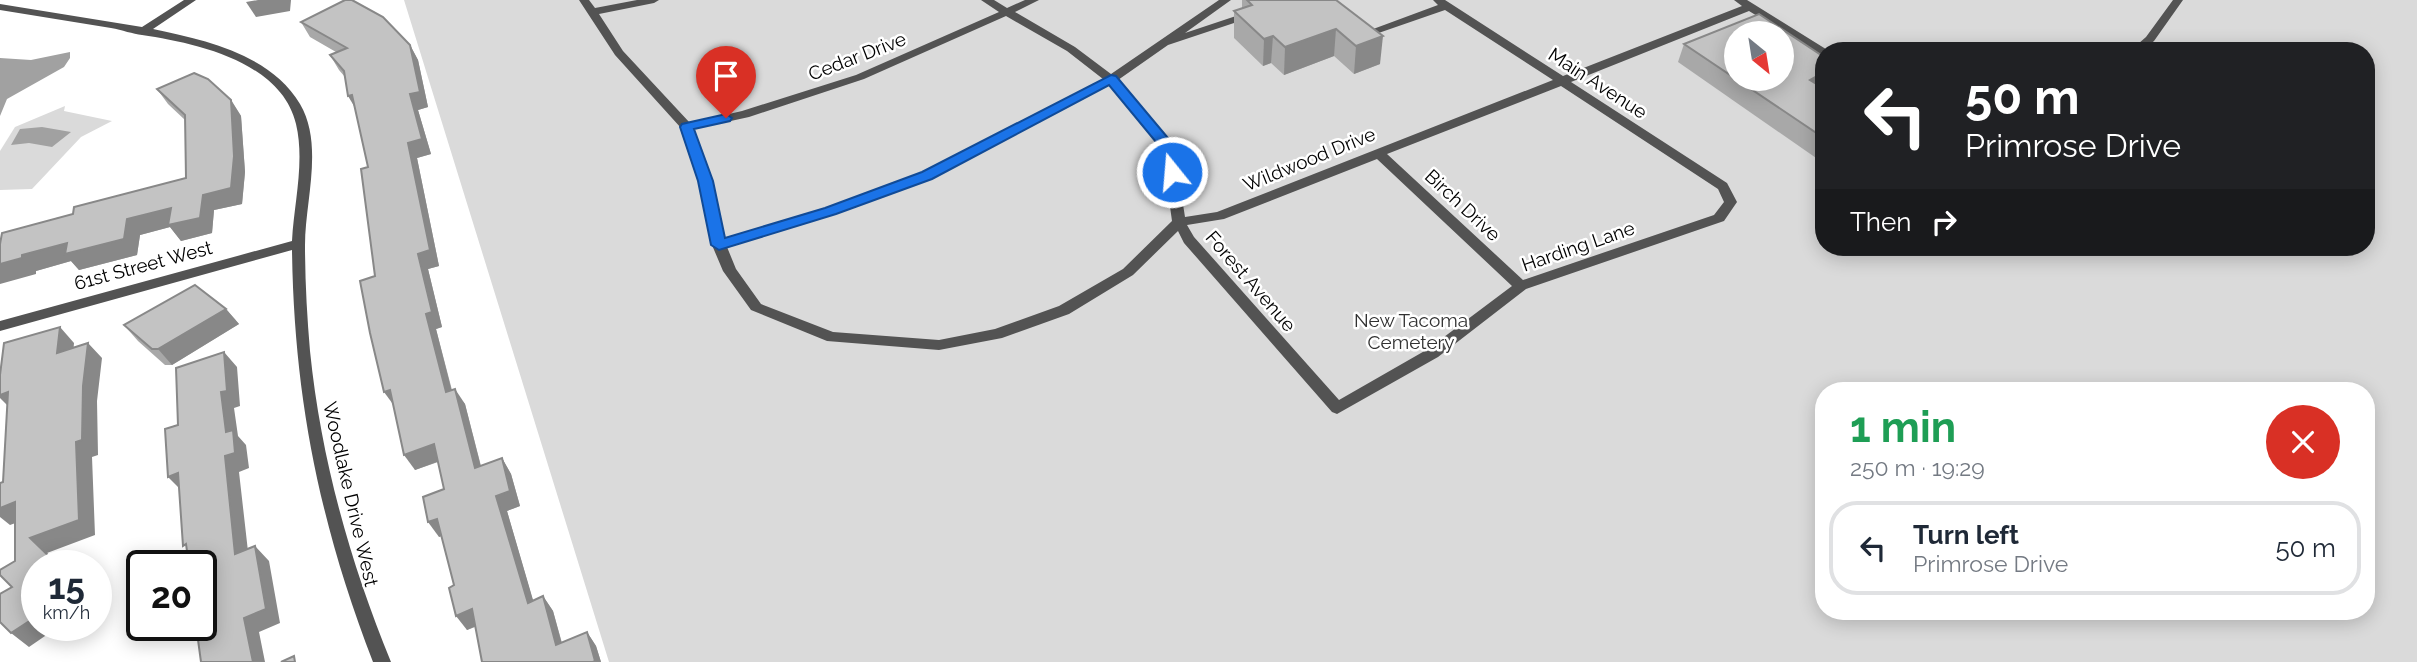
<!DOCTYPE html>
<html lang="en">
<head>
<meta charset="utf-8">
<style>
  body { margin:0; font-family:Raleway,sans-serif; background:#f2f2f3; color:#1f2937; height:100vh; display:flex; flex-direction:column; font-size:26px; white-space:nowrap }
  * { box-sizing:border-box; margin:0 }
  p { font-size:23px; color:#747a83 }
  .icon { flex:none; width:38px; height:38px; fill:none; stroke:currentColor; stroke-width:2; stroke-linecap:round; stroke-linejoin:round }
  .map { position:relative; flex:1; overflow:hidden }
  .drawer { position:absolute; left:1815px; top:382px; width:560px; height:238px; display:flex; flex-direction:column; background:#fff; border-radius:28px; box-shadow:0 4px 18px #0003 }
  .drawer>* { flex:none }
  .top-card { position:absolute; left:1815px; top:42px; width:560px; height:214px; border-radius:28px; box-shadow:0 4px 18px #0003; background:#202124; color:#fff; overflow:hidden }
  .needle { width:46px; rotate:150deg }
  .buttons { position:absolute; left:1724px; top:21px; display:grid; gap:14px }
  .buttons a { display:grid; place-items:center; width:70px; height:70px; border-radius:50%; background:#fff; box-shadow:0 4px 18px #0003; font-size:35px }
  .speed { position:absolute; left:21px; top:550px; display:flex; gap:14px; font-size:35px; font-weight:700; text-align:center }
  .speed>* { display:grid; place-content:center; width:91px; height:91px; border-radius:50%; background:#fff; box-shadow:0 4px 18px #0003; line-height:1 }
  .speed small { font-size:18px; font-weight:400 }
  .speed .limit { border:4px solid #111; border-radius:10px; background:#fff; color:#111 }
  .pin { position:absolute; display:grid; place-items:center; width:60px; height:60px; color:#fff; margin:-72px -30px; border-radius:50% 50% 50% 0; rotate:-45deg; box-shadow:0 0 7px #0007 }
  .pin .icon { rotate:45deg }
  .me { position:absolute; width:77px; margin:-38px; rotate:343deg; stroke-linejoin:round; filter:drop-shadow(0 0 5px #0008) }
  .turn { display:flex; align-items:center; gap:24px; height:147px; padding:0 35px; font-size:32px }
  .turn .icon { width:91px; height:91px; stroke-width:2.5 }
  .turn b { display:block; font-size:49px; line-height:60px }
  .then { display:flex; align-items:center; height:66px; padding:0 35px; background:#0003; gap:14px; font-size:26px }
  .round { display:grid; place-items:center; flex:none; width:74px; height:74px; border-radius:37px; background:#f2f2f3 }
  .head { display:flex; align-items:center; justify-content:space-between; height:119px; padding:0 35px }
  h1 { font-size:42px; font-weight:700; line-height:52px; color:#1e9e55 }
  ul { padding:0; list-style:none }
  li { display:flex; align-items:center; gap:21px; height:94px; margin:0 14px 10px; padding:0 21px; border:4px solid #e0e1e3; border-radius:28px }
  li div { flex:1 }
  li b { display:block; font-size:26px }
  li em { font-style:normal }
  .map>svg:first-child { display:block }
</style>
</head>
<body>
<div class="map">
<svg width="2417" height="662" viewBox="0 0 2417 662">
  <rect width="100%" height="100%" fill="#fff"/>
  <g fill="#dadada" fill-rule="evenodd">
    <path d="M 404,0 L 2417,0 L 2417,662 L 609,662 ZM 1736,33 L 1782,33 L 1782,79 L 1736,79 ZM 1824,51 L 2366,51 L 2366,247 L 1824,247 ZM 1824,390 L 2366,390 L 2366,611 L 1824,611 Z"/>
    <path d="M 65,106 L 64,111 L 112,121 L 81,137 L 32,189 L 0,190 L 0,151 L 15,127 Z"/>
  </g>
  <g fill="#a1a1a1">
    <path d="M 70,52 L 70,58 L 64,67 L 7,99 L 0,116 L 0,58 L 31,60 Z"/>
    <path d="M 42,127 L 71,132 L 52,147 L 29,143 L 11,145 L 20,129 Z"/>
  </g>
  <g fill="none" stroke-linecap="round" stroke-linejoin="round">
    <g fill="#535353" fill-rule="evenodd">
      <path d="M 579,0 L 589,0 L 595,8 L 637,0 L 659,0 L 654,3 L 599,14 L 623,51 L 690,123 L 742,111 L 856,75 L 999,12 L 981,0 L 994,0 L 1007,8 L 1025,0 L 1039,0 L 1015,12 L 1075,47 L 1111,74 L 1219,0 L 1231,0 L 1185,33 L 1239,15 L 1243,16 L 1243,20 L 1168,45 L 1118,80 L 1174,147 L 1185,217 L 1217,212 L 1553,80 L 1445,10 L 1367,37 L 1359,37 L 1357,35 L 1438,5 L 1433,0 L 1445,0 L 1563,76 L 1742,6 L 1734,0 L 1747,0 L 1829,51 L 1824,51 L 1824,55 L 1820,54 L 1749,11 L 1571,82 L 1727,183 L 1737,202 L 1724,221 L 1526,289 L 1438,357 L 1337,414 L 1332,412 L 1184,243 L 1178,231 L 1133,275 L 1069,314 L 1002,338 L 939,350 L 827,341 L 751,310 L 723,271 L 712,245 L 700,181 L 681,128 L 615,55 ZM 1006,16 L 1067,51 L 1103,79 L 923,172 L 826,208 L 724,239 L 712,181 L 694,129 L 749,117 L 864,79 ZM 1109,84 L 1162,148 L 1172,221 L 1123,269 L 1059,306 L 995,329 L 939,340 L 833,332 L 761,304 L 736,269 L 727,247 L 836,214 L 931,178 ZM 1561,86 L 1718,189 L 1724,202 L 1714,215 L 1523,280 L 1387,154 ZM 1377,159 L 1512,286 L 1428,349 L 1339,400 L 1194,237 L 1187,225 L 1224,219 Z"/>
      <path d="M 2173,0 L 2183,0 L 2154,41 L 2142,51 L 2130,51 L 2146,37 Z"/>
    </g>
    <path fill="#535353" fill-rule="evenodd" d="M 184,0 L 196,0 L 153,29 C 206,40 271,55 300,104 C 324,145 305,201 305,245 C 305,280 307,316 310,351 C 321,459 350,562 391,662 L 373,662 C 320,525 294,398 292,250 L 0,331 L 0,321 L 292,241 C 294,203 305,162 296,124 C 281,61 195,43 142,35 C 133,34 122,30 111,28 C 74,22 37,16 0,10 L 0,4 L 142,27 Z"/>
  </g>
  <g fill="#a8a8a8">
    <path d="M 1242,0 L 1336,0 L 1380,64 L 1354,74 L 1334,56 L 1284,75 L 1271,63 L 1263,66 L 1234,38 L 1234,11 L 1242,8 Z"/>
    <path d="M 301,22 L 410,45 L 418,60 L 428,107 L 418,110 L 431,154 L 417,158 L 439,266 L 428,269 L 442,327 L 436,329 L 452,390 L 465,404 L 481,466 L 502,458 L 511,474 L 520,506 L 507,511 L 533,601 L 543,596 L 553,611 L 562,643 L 587,632 L 596,646 L 601,662 L 475,627 L 467,630 L 454,585 L 442,536 L 439,537 L 444,489 L 438,462 L 415,470 L 375,276 L 368,167 L 355,108 L 345,77 L 339,70 L 330,55 L 336,52 L 310,37 Z"/>
    <path d="M 1684,44 L 1824,57 L 1824,158 L 1819,160 L 1678,62 Z"/>
    <path d="M 157,89 L 231,100 L 241,116 L 245,172 L 242,204 L 214,210 L 212,233 L 181,241 L 170,227 L 140,235 L 137,255 L 79,270 L 71,261 L 36,271 L 36,274 L 2,233 L 73,214 L 186,178 L 185,120 L 168,104 Z"/>
    <path d="M 226,309 L 239,324 L 172,365 L 165,365 L 138,341 L 124,325 Z"/>
  </g>
  <g fill="#888">
    <path d="M 258,0 L 291,0 L 290,11 L 256,17 L 246,2 Z"/>
    <path d="M 1336,29 L 1334,56 L 1284,75 L 1285,47 Z"/>
    <path d="M 1273,36 L 1271,63 L 1263,66 L 1264,39 Z"/>
    <path d="M 1383,36 L 1380,64 L 1354,74 L 1356,46 Z"/>
    <path d="M 410,45 L 418,60 L 428,107 L 418,110 L 431,154 L 417,158 L 439,266 L 428,269 L 442,327 L 436,329 L 456,408 L 446,392 L 426,314 L 418,254 L 408,143 L 410,94 Z"/>
    <path d="M 1824,72 L 1824,86 L 1802,99 L 1810,80 Z"/>
    <path d="M 352,95 L 357,111 L 348,96 Z"/>
    <path d="M 231,100 L 241,116 L 245,172 L 242,204 L 214,210 L 212,233 L 181,241 L 170,227 L 140,235 L 137,255 L 79,270 L 71,261 L 36,271 L 36,274 L 0,284 L 0,264 L 22,255 L 67,243 L 127,219 L 203,195 Z"/>
    <path d="M 1824,150 L 1824,158 L 1819,160 Z"/>
    <path d="M 226,309 L 239,324 L 172,365 L 158,349 Z"/>
    <path d="M 60,327 L 74,343 L 72,368 L 57,353 Z"/>
    <path d="M 88,343 L 102,358 L 97,401 L 98,455 L 92,457 L 95,535 L 47,553 L 60,565 L 58,565 L 30,538 L 76,442 Z"/>
    <path d="M 224,352 L 237,367 L 240,406 L 234,408 L 238,436 L 246,445 L 249,468 L 239,472 L 250,569 L 235,554 L 225,456 L 221,392 Z"/>
    <path d="M 455,389 L 465,404 L 485,483 L 475,468 Z"/>
    <path d="M 390,390 L 395,407 L 384,392 Z"/>
    <path d="M 8,392 L 13,411 L 0,398 L 0,395 Z"/>
    <path d="M 434,444 L 445,459 L 415,470 L 404,455 Z"/>
    <path d="M 502,458 L 511,474 L 520,506 L 507,511 L 538,617 L 528,603 L 496,496 Z"/>
    <path d="M 178,473 L 183,492 L 168,477 Z"/>
    <path d="M 15,502 L 32,517 L 10,525 L 0,517 L 0,508 Z"/>
    <path d="M 437,519 L 448,533 L 439,537 L 428,522 Z"/>
    <path d="M 255,546 L 269,561 L 280,623 L 259,632 L 265,662 L 253,662 L 244,618 Z"/>
    <path d="M 543,596 L 553,611 L 566,659 L 556,645 Z"/>
    <path d="M 472,609 L 483,623 L 467,630 L 456,616 Z"/>
    <path d="M 37,616 L 37,625 L 61,625 L 29,647 L 11,633 Z"/>
    <path d="M 587,632 L 596,646 L 601,662 L 593,662 Z"/>
  </g>
  <g fill="#c3c3c3" stroke="#888" stroke-width="2" fill-rule="evenodd">
    <path d="M 345,0 L 352,0 L 383,17 L 410,45 L 420,92 L 410,94 L 422,139 L 408,143 L 430,250 L 418,254 L 432,312 L 426,314 L 446,392 L 455,389 L 475,468 L 502,458 L 510,491 L 496,496 L 528,603 L 543,596 L 556,645 L 587,632 L 595,661 L 593,662 L 482,662 L 472,609 L 456,616 L 449,588 L 454,585 L 437,519 L 428,522 L 423,497 L 444,489 L 434,444 L 404,455 L 390,390 L 384,392 L 370,333 L 360,281 L 375,276 L 361,169 L 368,167 L 352,95 L 348,96 L 344,71 L 330,55 L 347,48 L 301,22 Z"/>
    <path d="M 1247,0 L 1336,0 L 1383,36 L 1356,46 L 1336,29 L 1285,47 L 1273,36 L 1264,39 L 1234,11 L 1252,5 Z"/>
    <path d="M 1759,14 L 1824,57 L 1824,72 L 1810,80 L 1820,86 L 1824,84 L 1824,138 L 1684,44 ZM 1736,33 L 1782,33 L 1782,79 L 1736,79 Z"/>
    <path d="M 194,73 L 208,79 L 231,100 L 234,156 L 231,188 L 203,195 L 200,218 L 168,225 L 171,208 L 127,219 L 124,239 L 65,254 L 67,243 L 22,255 L 22,258 L 0,264 L 0,244 L 2,233 L 73,214 L 74,207 L 186,178 L 185,115 L 157,89 Z"/>
    <path d="M 195,285 L 226,309 L 158,349 L 152,349 L 124,325 Z"/>
    <path d="M 60,327 L 57,353 L 88,343 L 83,386 L 82,440 L 76,442 L 79,520 L 30,538 L 58,565 L 37,565 L 37,616 L 11,633 L 0,622 L 0,594 L 12,587 L 0,575 L 0,570 L 15,561 L 15,502 L 0,508 L 0,483 L 3,482 L 8,392 L 0,395 L 0,375 L 4,343 Z"/>
    <path d="M 224,352 L 227,391 L 221,392 L 226,432 L 233,430 L 235,453 L 225,456 L 235,554 L 255,546 L 266,609 L 244,618 L 253,662 L 201,662 L 196,625 L 201,625 L 201,565 L 189,565 L 186,544 L 183,546 L 178,473 L 168,477 L 165,429 L 178,425 L 176,368 Z"/>
    <path d="M 294,656 L 295,662 L 281,662 Z"/>
  </g>
  <path fill="#1a73e8" stroke="#114b97" stroke-width="2" d="M 1111,75 L 1116,76 L 1173,144 L 1179,172 L 1177,175 L 1167,175 L 1161,148 L 1109,85 L 932,179 L 836,214 L 719,250 L 711,245 L 698,181 L 680,127 L 682,124 L 726,114 L 732,118 L 730,121 L 694,129 L 713,181 L 725,238 L 825,208 L 922,172 Z"/>
  <g text-anchor="middle" stroke-width="5" stroke-linejoin="round" paint-order="stroke">
    <g font-size="19" fill="#000" stroke="#fff">
      <text transform="translate(857 56) rotate(-21)" y="7">Cedar Drive</text>
      <text transform="translate(1598 83) rotate(33)" y="7">Main Avenue</text>
      <text transform="translate(1309 159) rotate(-22)" y="7">Wildwood Drive</text>
      <text transform="translate(1463 205) rotate(43)" y="7">Birch Drive</text>
      <text transform="translate(1578 246) rotate(-19)" y="7">Harding Lane</text>
      <text transform="translate(143 265) rotate(-15)" y="7">61st Street West</text>
      <text transform="translate(1251 281) rotate(49)" y="7">Forest Avenue</text>
      <text transform="translate(351 494) rotate(77)" y="7">Woodlake Drive West</text>
    </g>
    <g font-size="19" fill="#313131" stroke="#fff">
      <text x="1411" y="327">New Tacoma<tspan x="1411" dy="22">Cemetery</tspan></text>
    </g>
  </g>
</svg>
<div class="buttons">
<a><svg class="needle" viewBox="-14 -14 28 28"><path d="M0-13l5 13h-10z" fill="#e53935"/><path d="M0 13l5-13h-10z" fill="#747a83"/></svg></a>
</div>
<div class="speed"><div>15<small>km/h</small></div><div class="limit">20</div></div>
<div class="pin" style="left:726px;top:118px;background:#d93025"><svg class="icon" aria-label="arrive" viewBox="0 0 24 24"><path d="M6 21V4h12l-3 4 3 4H6"/></svg></div>
<svg class="me" style="left:1172px;top:172px" viewBox="-20 -20 40 40"><circle r="17" fill="#1a73e8" stroke="#fff" stroke-width="3"/><path d="M0-11L8 9 0 5-8 9z" fill="#fff"/></svg>
<div class="top-card">
<div class="turn"><svg class="icon" aria-label="left" viewBox="0 0 24 24"><path d="M17 20v-9H6M10 6l-5 5 5 5"/></svg><div><b>50 m</b>Primrose Drive</div></div>
<div class="then">Then<svg class="icon" aria-label="right" viewBox="0 0 24 24"><path d="M7 20v-9h11M14 6l5 5-5 5"/></svg></div>
</div>
<section class="drawer">
<div class="head"><div><h1>1 min</h1><p>250 m · 19:29</p></div><a class="round" style="background:#d93025;color:#fff"><svg class="icon" aria-label="close" viewBox="0 0 24 24"><path d="M6 6l12 12M18 6L6 18"/></svg></a></div>
<ul>
<li><svg class="icon" aria-label="left" viewBox="0 0 24 24"><path d="M17 20v-9H6M10 6l-5 5 5 5"/></svg><div><b>Turn left</b><p>Primrose Drive</p></div><em>50 m</em></li>
</ul>
</section>
</div>
</body>
</html>
